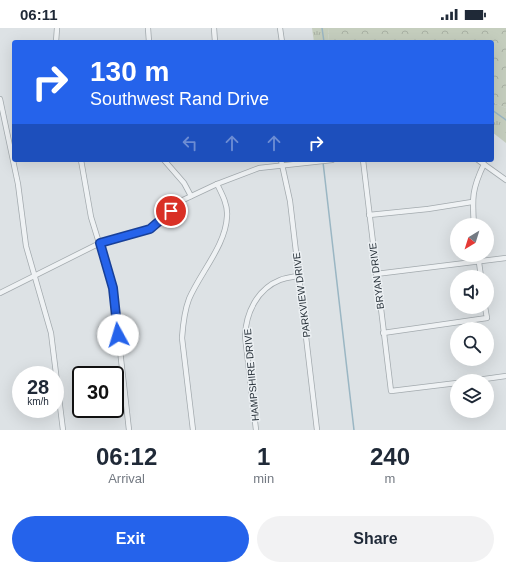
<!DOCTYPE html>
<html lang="en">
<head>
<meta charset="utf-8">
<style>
  body { margin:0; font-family:Arial,sans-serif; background:#f2f2f3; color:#1f2937; height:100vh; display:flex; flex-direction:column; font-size:15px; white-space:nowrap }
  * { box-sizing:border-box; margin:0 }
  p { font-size:13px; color:#747a83 }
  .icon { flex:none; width:22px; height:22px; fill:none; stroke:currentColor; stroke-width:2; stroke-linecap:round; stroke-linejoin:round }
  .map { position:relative; height:402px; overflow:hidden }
  .side { display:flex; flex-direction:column; background:#fff; flex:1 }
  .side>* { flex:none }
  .top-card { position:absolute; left:12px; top:12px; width:482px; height:122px; border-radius:4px; box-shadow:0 4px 16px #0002; background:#2563eb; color:#fff; overflow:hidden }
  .needle { width:26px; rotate:218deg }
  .fabs { position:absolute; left:450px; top:190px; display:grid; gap:8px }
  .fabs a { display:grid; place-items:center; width:44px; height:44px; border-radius:50%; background:#fff; box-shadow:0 4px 16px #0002; font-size:20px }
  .speed { position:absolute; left:12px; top:338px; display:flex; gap:8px; font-size:20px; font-weight:700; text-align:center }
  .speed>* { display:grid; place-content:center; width:52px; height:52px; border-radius:50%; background:#fff; box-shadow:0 4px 16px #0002; line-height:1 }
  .speed small { font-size:10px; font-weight:400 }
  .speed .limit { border:2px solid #111; border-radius:6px; background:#fff; color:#111 }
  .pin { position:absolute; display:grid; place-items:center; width:34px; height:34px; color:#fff; margin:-17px; border:2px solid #fff; border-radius:50%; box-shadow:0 1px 4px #0007 }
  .me { position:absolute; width:44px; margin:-22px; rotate:354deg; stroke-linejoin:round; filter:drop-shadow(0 0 3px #0008) }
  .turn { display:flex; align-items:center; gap:14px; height:84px; padding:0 12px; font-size:18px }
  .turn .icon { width:52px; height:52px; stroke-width:2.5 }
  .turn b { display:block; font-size:28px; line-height:34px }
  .lanes { display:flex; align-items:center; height:38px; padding:0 12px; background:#0003; justify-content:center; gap:20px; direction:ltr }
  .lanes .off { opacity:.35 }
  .eta { display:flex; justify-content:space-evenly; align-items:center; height:68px; text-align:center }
  .eta b { font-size:24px; font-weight:800; line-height:28px }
  .action { display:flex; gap:8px; margin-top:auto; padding:8px 12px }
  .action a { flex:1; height:46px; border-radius:24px; background:#2563eb; color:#fff; font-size:16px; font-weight:800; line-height:46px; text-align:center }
  .action a+a { background:#f2f2f3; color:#1f2937 }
  .status { display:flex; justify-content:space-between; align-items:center; height:28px; padding:0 20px; background:#fff; direction:ltr }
  .status svg { height:11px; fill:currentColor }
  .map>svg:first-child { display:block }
</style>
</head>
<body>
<div class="status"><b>06:11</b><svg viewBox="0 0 49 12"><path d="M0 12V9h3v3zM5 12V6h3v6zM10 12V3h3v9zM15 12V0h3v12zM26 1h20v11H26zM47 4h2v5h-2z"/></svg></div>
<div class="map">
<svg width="506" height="402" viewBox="0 0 506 402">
  <defs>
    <pattern id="grass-tufts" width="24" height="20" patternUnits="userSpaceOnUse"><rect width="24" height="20" fill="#c5cebe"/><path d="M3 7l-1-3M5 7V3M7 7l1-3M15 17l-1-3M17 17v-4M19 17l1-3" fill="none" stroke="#a9b1a4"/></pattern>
    <pattern id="forest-crowns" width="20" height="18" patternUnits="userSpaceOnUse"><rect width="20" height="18" fill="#c5cebe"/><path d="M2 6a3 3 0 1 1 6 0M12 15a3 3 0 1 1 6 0" fill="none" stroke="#a9b1a4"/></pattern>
  </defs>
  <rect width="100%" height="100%" fill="#dde2e5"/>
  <g fill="url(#grass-tufts)">
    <path d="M 312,0 L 328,0 L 329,14 L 314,14 Z"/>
    <path d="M 492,74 L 506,80 L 506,115 L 492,104 Z"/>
  </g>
  <path fill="url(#forest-crowns)" d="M 328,0 L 506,0 L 506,80 L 492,74 L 492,14 L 329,14 Z"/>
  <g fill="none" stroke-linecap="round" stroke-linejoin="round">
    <g stroke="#9ab6c3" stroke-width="1.5">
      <path d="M 322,0 L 324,14"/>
      <path d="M 492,82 L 506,92"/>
      <path d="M 323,134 L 354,402"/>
    </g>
    <g stroke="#a3aaae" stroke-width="6">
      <g id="street">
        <path d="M 148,0 L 149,14"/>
        <path d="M 214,0 L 215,14"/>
        <path d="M 280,0 L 282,14"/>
        <path d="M 56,14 L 57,0"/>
        <path d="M 0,71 L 18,156 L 26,218 L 51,305 L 63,402"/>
        <path d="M 81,132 L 91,189 L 113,260 L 129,402"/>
        <path d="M 164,132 L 184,155 L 191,168"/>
        <path d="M 281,132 L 290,173 L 317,402"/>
        <path d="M 363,132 L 391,363 L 457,355"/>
        <path d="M 478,132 L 506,152"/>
        <path d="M 369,187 L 428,181 L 472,174"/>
        <path d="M 474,197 C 472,170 472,161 484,136"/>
        <path d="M 478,227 L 481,249"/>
        <path d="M 376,246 L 506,230"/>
        <path d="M 0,265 L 100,215 L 150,201 L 183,172 L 217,156 L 259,140 L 332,132"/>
        <path d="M 383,305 L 487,290 L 485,279"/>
        <path d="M 470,353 L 506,348"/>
        <path d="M 193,402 L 182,310 C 183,296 184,284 189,271 C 200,245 226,217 227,188 C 228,177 222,166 217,156"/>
        <path d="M 256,402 L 245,308 C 246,285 257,261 280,252 C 285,250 292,249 298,248"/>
      </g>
    </g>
    <use href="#street" stroke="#eff2f4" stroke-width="4.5"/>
  </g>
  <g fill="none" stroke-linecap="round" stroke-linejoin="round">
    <g stroke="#184099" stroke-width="10">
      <path id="route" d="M 118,307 L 113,260 L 100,215 L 150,201 L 171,183"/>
    </g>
    <use href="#route" stroke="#2563eb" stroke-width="7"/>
  </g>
  <g text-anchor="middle" stroke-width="3" stroke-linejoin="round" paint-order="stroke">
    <g font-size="10" fill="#28323a" stroke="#ecf0f3">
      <text transform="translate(376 248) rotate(-97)" y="4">BRYAN DRIVE</text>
      <text transform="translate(301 267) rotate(-97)" y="4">PARKVIEW DRIVE</text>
      <text transform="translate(251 347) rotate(-95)" y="4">HAMPSHIRE DRIVE</text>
    </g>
  </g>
</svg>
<div class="fabs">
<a><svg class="needle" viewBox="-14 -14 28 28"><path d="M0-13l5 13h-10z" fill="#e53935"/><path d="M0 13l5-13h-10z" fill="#747a83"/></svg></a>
<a><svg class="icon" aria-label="sound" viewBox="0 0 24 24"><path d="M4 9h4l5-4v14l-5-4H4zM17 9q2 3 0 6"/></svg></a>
<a><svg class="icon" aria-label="search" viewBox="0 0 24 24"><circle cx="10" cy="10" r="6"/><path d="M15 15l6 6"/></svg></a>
<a><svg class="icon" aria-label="layers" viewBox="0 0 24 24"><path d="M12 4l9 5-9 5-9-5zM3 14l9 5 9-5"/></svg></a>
</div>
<div class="speed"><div>28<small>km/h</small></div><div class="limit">30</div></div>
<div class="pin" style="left:171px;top:183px;background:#d93025"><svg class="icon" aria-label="arrive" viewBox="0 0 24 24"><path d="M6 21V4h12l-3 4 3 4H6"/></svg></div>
<svg class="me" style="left:118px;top:307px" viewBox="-20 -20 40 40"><circle r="19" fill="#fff"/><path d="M0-13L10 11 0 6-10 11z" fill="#2563eb"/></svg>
<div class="top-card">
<div class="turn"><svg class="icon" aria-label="right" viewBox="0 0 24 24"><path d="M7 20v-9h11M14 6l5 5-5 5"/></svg><div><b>130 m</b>Southwest Rand Drive</div></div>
<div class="lanes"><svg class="icon off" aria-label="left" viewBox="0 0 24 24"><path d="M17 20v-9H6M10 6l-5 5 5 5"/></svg><svg class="icon off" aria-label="ahead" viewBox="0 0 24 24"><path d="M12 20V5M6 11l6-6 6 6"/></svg><svg class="icon off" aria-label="ahead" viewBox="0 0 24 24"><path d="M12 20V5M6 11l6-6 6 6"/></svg><svg class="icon" aria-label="right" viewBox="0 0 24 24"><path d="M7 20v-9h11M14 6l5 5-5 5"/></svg></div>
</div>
</div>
<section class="side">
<div class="eta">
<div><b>06:12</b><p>Arrival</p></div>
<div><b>1</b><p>min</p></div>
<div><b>240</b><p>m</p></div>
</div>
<div class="action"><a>Exit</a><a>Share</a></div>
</section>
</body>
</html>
